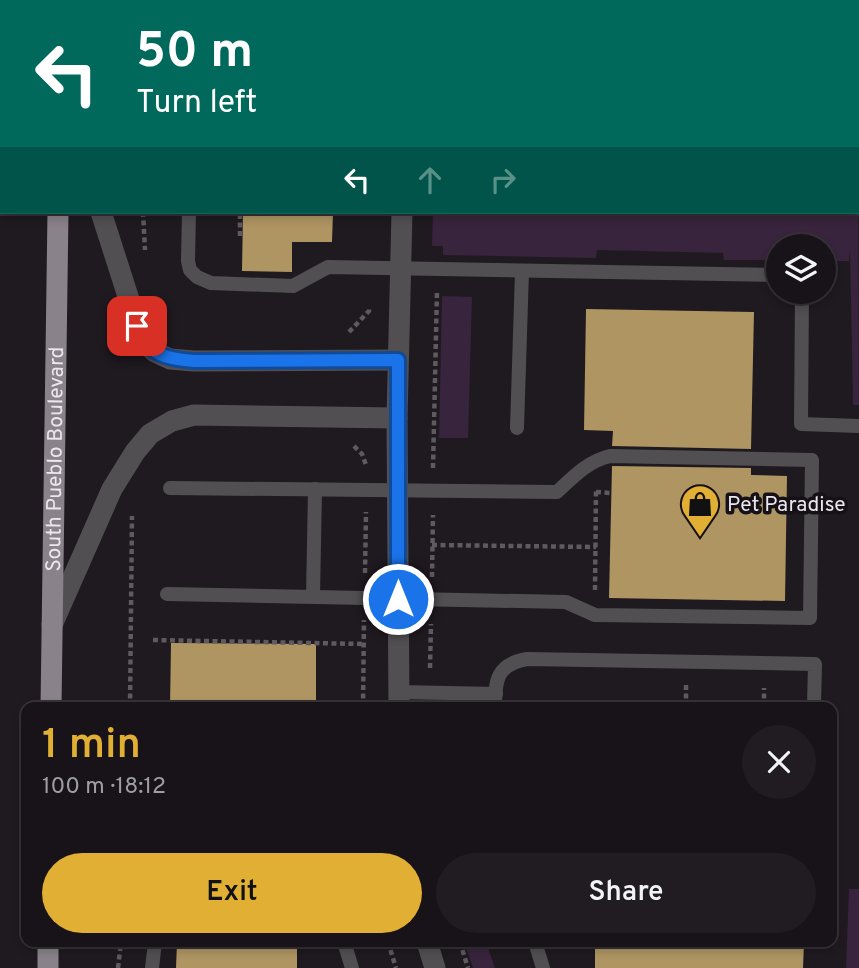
<!DOCTYPE html>
<html lang="en">
<head>
<meta charset="utf-8">
<style>
  body { margin:0; font-family:Overpass,sans-serif; background:#201c21; color:#f1f3f6; height:100vh; display:flex; flex-direction:column; font-size:26px; white-space:nowrap }
  * { box-sizing:border-box; margin:0 }
  p { font-size:23px; color:#9e9ea2 }
  .icon { flex:none; width:38px; height:38px; fill:none; stroke:currentColor; stroke-width:2; stroke-linecap:round; stroke-linejoin:round }
  .map { position:relative; flex:1; overflow:hidden }
  .drawer { position:absolute; left:21px; top:702px; width:816px; height:245px; display:flex; flex-direction:column; background:#171318; border-radius:14px; box-shadow:0 4px 10px #0003,0 0 0 2px #363237 }
  .drawer>* { flex:none }
  .guide { position:absolute; left:0px; top:0px; width:859px; height:214px; box-shadow:0 4px 10px #0003,0 0 0 2px #363237; background:#00695c; color:#fff; overflow:hidden }
  .fabs { position:absolute; left:766px; top:234px; display:grid; gap:14px }
  .fabs a { display:grid; place-items:center; width:70px; height:70px; border-radius:50%; background:#171318; box-shadow:0 4px 10px #0003,0 0 0 2px #363237; font-size:35px }
  .pin { position:absolute; display:grid; place-items:center; width:60px; height:60px; color:#fff; margin:-30px; border-radius:14px; box-shadow:0 4px 10px #0006 }
  .me { position:absolute; width:77px; margin:-38px; rotate:0deg; stroke-linejoin:round; filter:drop-shadow(0 0 5px #0008) }
  .turn { display:flex; align-items:center; gap:24px; height:147px; padding:0 21px; font-size:32px }
  .turn .icon { width:91px; height:91px; stroke-width:2.5 }
  .turn b { display:block; font-size:49px; line-height:60px }
  .lanes { display:flex; align-items:center; height:66px; padding:0 21px; background:#0003; justify-content:center; gap:35px; direction:ltr }
  .lanes .off { opacity:.35 }
  .round { display:grid; place-items:center; flex:none; width:74px; height:74px; border-radius:37px; background:#201c21 }
  .headline { display:flex; align-items:center; justify-content:space-between; height:119px; padding:0 21px }
  h1 { font-size:42px; font-weight:600; line-height:52px; color:#e1af34 }
  .button { display:flex; gap:14px; margin-top:auto; padding:14px 21px }
  .button a { flex:1; height:80px; border-radius:42px; background:#e1af34; color:#111; font-size:28px; font-weight:600; line-height:80px; text-align:center }
  .button a+a { background:#201c21; color:#f1f3f6 }
  .map>svg:first-child { display:block }
</style>
</head>
<body>
<div class="map">
<svg width="859" height="968" viewBox="0 0 859 968">
  <rect width="100%" height="100%" fill="#1f1920"/>
  <g fill="#38243c">
    <path d="M 858,66 L 859,405 L 853,405 L 850,250 L 849,261 L 824,261 L 824,247 L 779,247 L 779,260 L 724,260 L 723,253 L 597,250 L 596,258 L 443,255 L 443,246 L 432,246 L 433,212 L 858,212 Z"/>
    <path d="M 442,296 L 472,297 L 468,438 L 439,438 Z"/>
    <path d="M 849,889 L 859,889 L 859,968 L 846,968 Z"/>
    <path d="M 464,942 L 486,942 L 495,968 L 473,968 Z"/>
  </g>
  <g fill="#ae9562">
    <path d="M 243,212 L 333,212 L 332,242 L 292,242 L 292,272 L 242,271 Z"/>
    <path d="M 586,309 L 754,312 L 751,449 L 612,446 L 613,431 L 584,430 Z"/>
    <path d="M 612,466 L 751,468 L 751,475 L 787,476 L 785,601 L 609,598 Z"/>
    <path d="M 171,643 L 316,644 L 316,707 L 170,707 Z"/>
    <path d="M 177,942 L 297,942 L 297,968 L 176,968 Z"/>
    <path d="M 595,942 L 804,942 L 803,968 L 595,968 Z"/>
  </g>
  <g fill="none" stroke-linecap="round" stroke-linejoin="round">
    <g stroke="#5f5960" stroke-width="4.5" stroke-dasharray="5 3.5" stroke-linecap="butt">
      <path d="M 138,0 L 138,2"/>
      <path d="M 374,2 L 374,0"/>
      <path d="M 441,2 L 441,0"/>
      <path d="M 143,212 L 145,250"/>
      <path d="M 240,236 L 240,212"/>
      <path d="M 349,332 L 369,311 L 369,307"/>
      <path d="M 354,446 L 362,454 L 366,465"/>
      <path d="M 433,468 L 437,291"/>
      <path d="M 596,492 L 611,493"/>
      <path d="M 432,545 L 596,547"/>
      <path d="M 365,573 L 366,512"/>
      <path d="M 432,577 L 433,515"/>
      <path d="M 595,590 L 596,490"/>
      <path d="M 153,640 L 364,644"/>
      <path d="M 430,668 L 431,624"/>
      <path d="M 130,707 L 132,516"/>
      <path d="M 363,707 L 364,620"/>
      <path d="M 686,707 L 686,683"/>
      <path d="M 764,707 L 764,688"/>
      <path d="M 388,942 L 396,968"/>
      <path d="M 460,942 L 468,968"/>
      <path d="M 118,968 L 121,942"/>
    </g>
    <g stroke="#524f53" stroke-width="14">
      <path d="M 567,0 L 594,2"/>
      <path d="M 832,2 L 832,0"/>
      <path d="M 189,212 L 188,261 L 190,270 L 197,277 L 211,283 L 293,286 L 328,267 L 779,275"/>
      <path d="M 802,292 L 801,424 L 859,426"/>
      <path d="M 517,428 L 522,271"/>
      <path d="M 167,594 L 566,602 L 595,615 L 810,618 L 812,460 L 610,456 C 588,461 573,477 557,492 L 170,488"/>
      <path d="M 313,597 L 315,489"/>
      <path d="M 399,692 L 496,694"/>
      <path d="M 495,707 C 495,680 497,664 527,659 L 815,664 L 814,707"/>
      <path d="M 344,942 L 352,968"/>
      <path d="M 535,942 L 543,968"/>
      <path d="M 152,968 L 155,942"/>
    </g>
    <g stroke="#524f53" stroke-width="21">
      <path d="M 407,2 L 407,0"/>
      <path d="M 101,212 L 142,340 L 155,352 L 170,359 L 194,361 L 398,360"/>
      <path d="M 52,625 L 112,489 L 135,452 L 150,434 L 172,421 L 194,415 L 397,418"/>
      <path d="M 399,707 L 397,418 L 402,212"/>
      <path d="M 427,942 L 435,968"/>
    </g>
    <g stroke="#89828a" stroke-width="21">
      <path d="M 62,2 L 62,0"/>
      <path id="s1" d="M 51,707 L 58,212"/>
      <path d="M 48,968 L 48,942"/>
    </g>
  </g>
  <g fill="none" stroke-linecap="round" stroke-linejoin="round">
    <g stroke="#114b97" stroke-width="18">
      <path id="route" d="M 137,326 C 148,355 166,359 194,361 L 398,360 L 398,599"/>
    </g>
    <use href="#route" stroke="#1a73e8" stroke-width="12"/>
  </g>
  <defs>
    <g id="shop-pin" transform="scale(2.0125)"><path d="M0 17L-7.5 6A9.5 9.5 0 1 1 7.5 6Z" fill="#e1af34" stroke="#161017"/><path d="M-5-2.5h2.3a2.7 3.5 0 0 1 5.4 0H5L5.5 6h-11ZM-1.5-2.5h3a1.5 2.3 0 0 0-3 0Z" fill="#111"/></g>
  </defs>
  <g fill-rule="evenodd">
    <use href="#shop-pin" x="700" y="504"/>
  </g>
  <g text-anchor="middle" stroke-width="7" stroke-linejoin="round" paint-order="stroke">
    <g font-size="21" fill="#ebe7ec" stroke="#161017">
      <text dy="7" stroke="none"><textPath href="#s1" startOffset="248">South Pueblo Boulevard</textPath></text>
    </g>
    <g font-size="21" fill="#ebe7ec" stroke="#161017" text-anchor="start">
      <text x="727" y="511">Pet Paradise</text>
    </g>
  </g>
</svg>
<div class="fabs">
<a><svg class="icon" aria-label="layers" viewBox="0 0 24 24"><path d="M12 4l9 5-9 5-9-5zM3 14l9 5 9-5"/></svg></a>
</div>
<div class="pin" style="left:137px;top:326px;background:#d93025"><svg class="icon" aria-label="arrive" viewBox="0 0 24 24"><path d="M6 21V4h12l-3 4 3 4H6"/></svg></div>
<svg class="me" style="left:398px;top:599px" viewBox="-20 -20 40 40"><circle r="17" fill="#1a73e8" stroke="#fff" stroke-width="3"/><path d="M0-11L8 9 0 5-8 9z" fill="#fff"/></svg>
<div class="guide">
<div class="turn"><svg class="icon" aria-label="left" viewBox="0 0 24 24"><path d="M17 20v-9H6M10 6l-5 5 5 5"/></svg><div><b>50 m</b>Turn left</div></div>
<div class="lanes"><svg class="icon" aria-label="left" viewBox="0 0 24 24"><path d="M17 20v-9H6M10 6l-5 5 5 5"/></svg><svg class="icon off" aria-label="ahead" viewBox="0 0 24 24"><path d="M12 20V5M6 11l6-6 6 6"/></svg><svg class="icon off" aria-label="right" viewBox="0 0 24 24"><path d="M7 20v-9h11M14 6l5 5-5 5"/></svg></div>
</div>
<section class="drawer">
<div class="headline"><div><h1>1 min</h1><p>100 m · 18:12</p></div><a class="round"><svg class="icon" aria-label="close" viewBox="0 0 24 24"><path d="M6 6l12 12M18 6L6 18"/></svg></a></div>
<div class="button"><a>Exit</a><a>Share</a></div>
</section>
</div>
</body>
</html>
